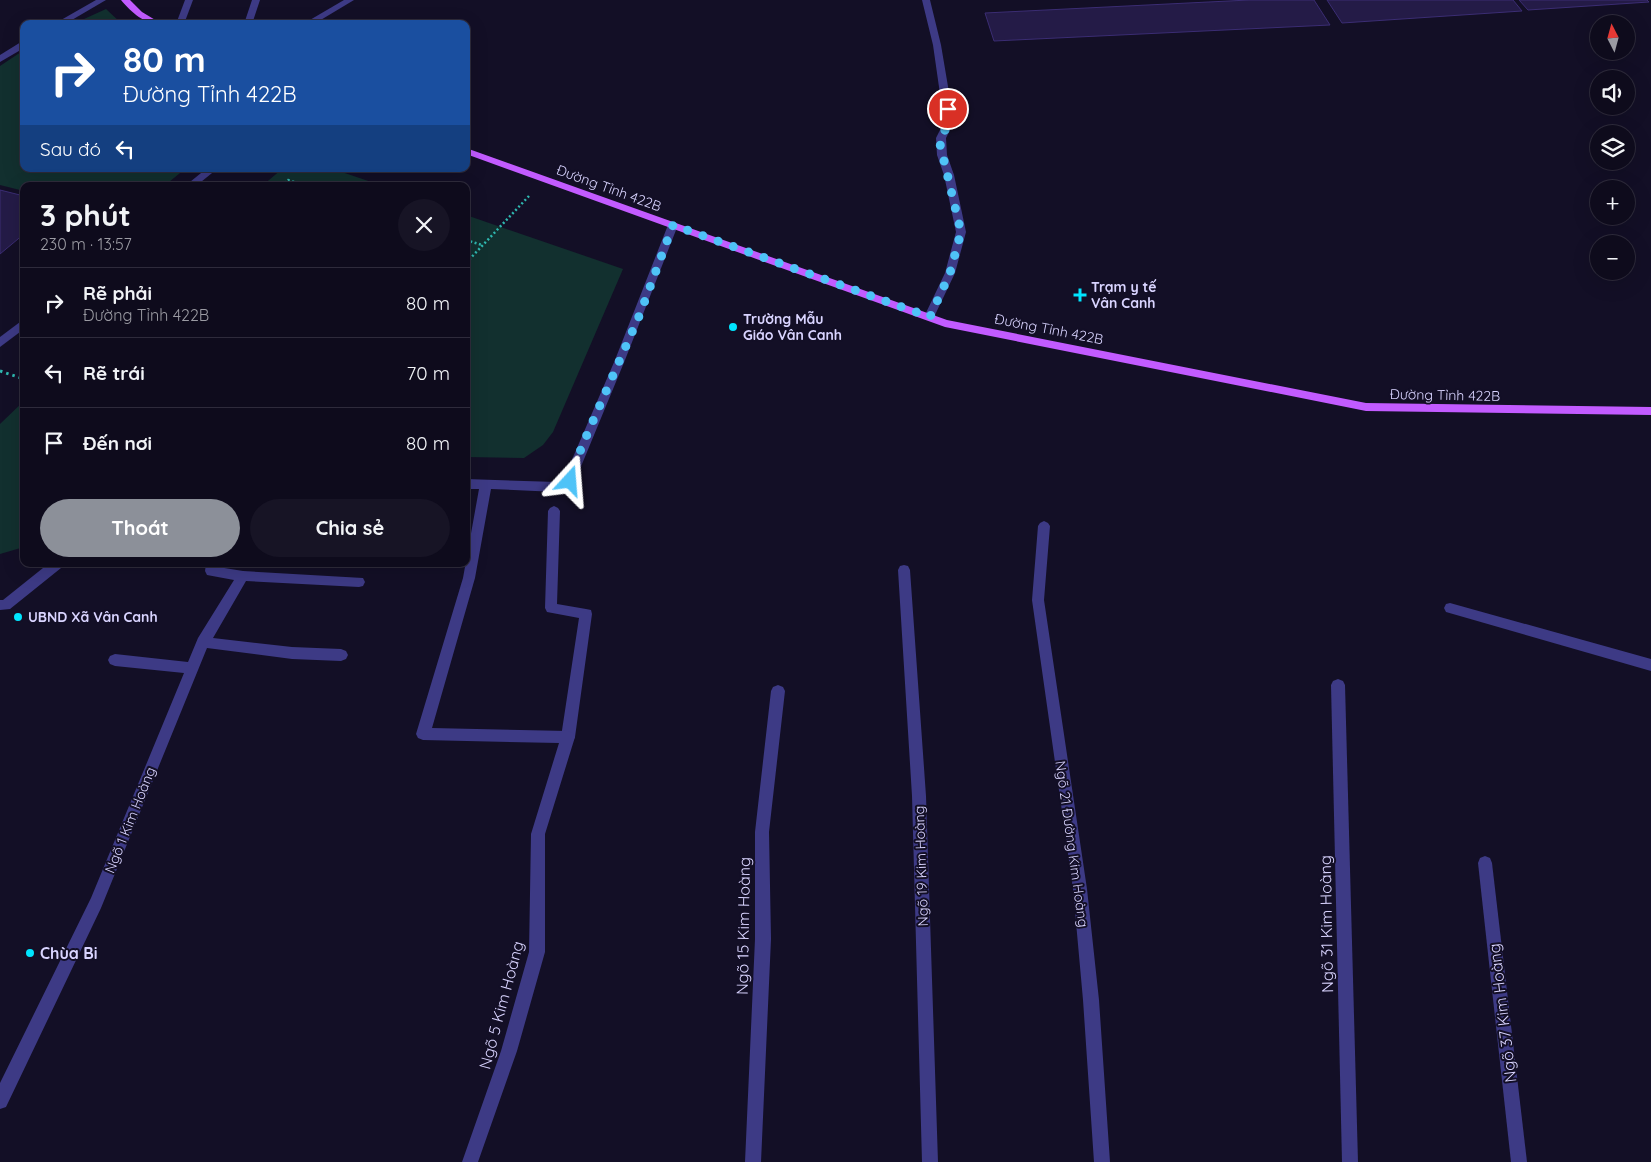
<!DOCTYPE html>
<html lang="vi">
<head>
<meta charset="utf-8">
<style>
  body { margin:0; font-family:Quicksand,sans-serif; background:#171425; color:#f1f3f6; height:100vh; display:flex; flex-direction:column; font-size:19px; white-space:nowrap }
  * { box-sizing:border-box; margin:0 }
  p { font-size:16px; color:#9b9ba3 }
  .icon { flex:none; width:28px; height:28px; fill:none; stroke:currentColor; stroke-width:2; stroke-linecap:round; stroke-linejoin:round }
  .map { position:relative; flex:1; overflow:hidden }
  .sheet { position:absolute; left:20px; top:182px; width:450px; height:385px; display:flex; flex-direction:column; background:#0e0b1c; border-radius:10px; box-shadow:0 5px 20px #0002,0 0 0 1px #2e2b3b }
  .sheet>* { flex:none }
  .guide { position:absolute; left:20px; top:20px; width:450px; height:152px; border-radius:10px; box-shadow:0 5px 20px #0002,0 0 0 1px #2e2b3b; background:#1a4fa0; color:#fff; overflow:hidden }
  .needle { width:32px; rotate:354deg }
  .buttons { position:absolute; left:1590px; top:15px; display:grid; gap:10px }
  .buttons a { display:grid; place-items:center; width:45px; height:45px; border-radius:50%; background:#0e0b1c; box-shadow:0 5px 20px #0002,0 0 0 1px #2e2b3b; font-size:25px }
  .pin { position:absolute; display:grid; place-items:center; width:42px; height:42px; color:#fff; margin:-21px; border:2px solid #fff; border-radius:50%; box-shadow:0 1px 5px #0007 }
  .me { position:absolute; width:55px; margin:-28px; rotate:19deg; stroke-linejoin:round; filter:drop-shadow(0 0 4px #0008) }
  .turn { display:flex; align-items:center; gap:18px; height:105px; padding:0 20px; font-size:22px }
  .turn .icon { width:65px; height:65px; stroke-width:2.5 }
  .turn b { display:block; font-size:35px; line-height:42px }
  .then { display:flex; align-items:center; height:48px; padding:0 20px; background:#0003; gap:10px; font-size:19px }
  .round { display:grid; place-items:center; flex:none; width:52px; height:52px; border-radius:26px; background:#171425 }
  .headline { display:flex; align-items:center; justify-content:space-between; height:85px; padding:0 20px }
  h1 { font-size:30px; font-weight:800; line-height:38px }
  .cta { display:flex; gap:10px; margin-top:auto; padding:10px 20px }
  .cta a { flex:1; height:58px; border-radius:30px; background:#8c9099; color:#fff; font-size:20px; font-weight:800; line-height:58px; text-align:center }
  .cta a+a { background:#171425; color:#f1f3f6 }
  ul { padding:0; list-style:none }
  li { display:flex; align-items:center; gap:15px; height:70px; padding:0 20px; border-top:1px solid #2e2b3b }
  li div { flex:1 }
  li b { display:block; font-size:19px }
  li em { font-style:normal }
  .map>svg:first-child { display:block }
</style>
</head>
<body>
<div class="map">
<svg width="1651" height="1162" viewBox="0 0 1651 1162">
  <rect width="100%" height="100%" fill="#130f26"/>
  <g fill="#12302f">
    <path d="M 106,9 L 122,24 L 73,24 Z"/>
    <path d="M 24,50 L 24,169 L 185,169 L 164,186 L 24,186 L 24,191 L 0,185 L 0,66 Z"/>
    <path d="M 282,169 L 333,169 L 383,186 L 262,186 Z"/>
    <path d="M 466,215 L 623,269 L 553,432 L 543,445 L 524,458 L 466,457 Z"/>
    <path d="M 24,401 L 24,547 L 0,554 L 0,424 Z"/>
  </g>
  <g fill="#241b47" stroke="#3b2d73">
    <path d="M 1249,0 L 1314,0 L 1330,25 L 994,41 L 985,13 Z"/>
    <path d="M 1327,0 L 1513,0 L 1522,11 L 1342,23 Z"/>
    <path d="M 1519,0 L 1647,0 L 1649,2 L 1528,10 Z"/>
    <path d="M 0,190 L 24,196 L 24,234 L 0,254 Z"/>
  </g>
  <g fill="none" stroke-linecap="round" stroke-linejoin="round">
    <g stroke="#2fb8b0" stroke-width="2.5" stroke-dasharray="2 2.5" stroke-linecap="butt">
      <path d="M 281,186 L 288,180 L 306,186"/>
      <path d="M 466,240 L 482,245"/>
      <path d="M 466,263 L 529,196"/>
    </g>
    <path stroke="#2fb8b0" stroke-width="3" stroke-dasharray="2.5 4" stroke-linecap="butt" d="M 0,371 L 24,379"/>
    <g fill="#3d3a85" fill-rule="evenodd">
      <path d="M 673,222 L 678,225 L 625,360 L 575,481 C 571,487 560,492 553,490 L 551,487 L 553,484 L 564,478 L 615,360 L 668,225 Z"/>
      <path d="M 554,506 L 558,508 L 560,511 L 557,604 L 586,609 L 591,610 L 592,614 L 575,737 L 573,741 L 568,743 L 563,741 L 561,737 L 579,618 L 547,612 L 545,608 L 548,511 L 550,508 Z"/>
      <path d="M 206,564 L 218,564 L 218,567 L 243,571 L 363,578 L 365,582 L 363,586 L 359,587 L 246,581 L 213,638 L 292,647 L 341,649 L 346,651 L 348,655 L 346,659 L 341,661 L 292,659 L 207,648 L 101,908 L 6,1107 L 0,1109 L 0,1083 L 91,898 L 184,673 L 115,666 L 110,664 L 108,660 L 110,656 L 115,654 L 188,662 L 198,638 L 234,580 L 207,575 L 205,571 Z"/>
    </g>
    <g fill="#3d3a85" fill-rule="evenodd">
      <path d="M 96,0 L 106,0 L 65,24 L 54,24 Z"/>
      <path d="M 185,0 L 193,0 L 184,24 L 176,24 Z"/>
      <path d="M 252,0 L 260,0 L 252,24 L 244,24 Z"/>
      <path d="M 344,0 L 354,0 L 314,24 L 303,24 Z"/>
      <path d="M 922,0 L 930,0 L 941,45 L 954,122 L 946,138 L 947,155 L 954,175 L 966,232 L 955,273 L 934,317 L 929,321 L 924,317 L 945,273 L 956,232 L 944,175 L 937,155 L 936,138 L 944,122 L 933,45 Z"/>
      <path d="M 21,42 L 24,42 L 24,48 L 0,62 L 0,55 Z"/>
      <path d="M 466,479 L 557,482 L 561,484 L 563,487 L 561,490 L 557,492 L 491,489 L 475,578 L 432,728 L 568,731 L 573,733 L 575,737 L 545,834 L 545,952 L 517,1051 L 478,1162 L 462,1162 L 501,1051 L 529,952 L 531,834 L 559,743 L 423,740 L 418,738 L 416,734 L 463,578 L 479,489 L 466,489 Z"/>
      <path d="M 1044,521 L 1048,523 L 1050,526 L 1044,600 L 1087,889 L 1099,1000 L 1110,1162 L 1094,1162 L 1083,1000 L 1073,889 L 1032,600 L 1038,526 L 1040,523 Z"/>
      <path d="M 48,564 L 63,564 L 61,568 L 10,609 L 0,610 L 0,600 L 3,600 Z"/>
      <path d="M 904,565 L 908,566 L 910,570 L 926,796 L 938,1162 L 922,1162 L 912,796 L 898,570 L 900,566 Z"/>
      <path d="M 1450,603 L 1651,659 L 1651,671 L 1446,612 L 1444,608 L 1446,604 Z"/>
      <path d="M 1338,679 L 1343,681 L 1345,685 L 1358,1162 L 1342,1162 L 1331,685 L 1333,681 Z"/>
      <path d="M 778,685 L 783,687 L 785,691 L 769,832 L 771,939 L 761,1162 L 745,1162 L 755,939 L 755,832 L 771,691 L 773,687 Z"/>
      <path d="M 1485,856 L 1490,858 L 1492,863 L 1527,1162 L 1511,1162 L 1478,863 L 1480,858 Z"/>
    </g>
    <g fill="#3d3a85" fill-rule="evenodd">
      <path d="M 206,169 L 217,169 L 196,186 L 185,186 Z"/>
      <path d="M 24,319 L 24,329 L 0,347 L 0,337 Z"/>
    </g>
    <g fill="#c25bff" fill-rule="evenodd">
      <path d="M 121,0 L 130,0 L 142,12 L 162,24 C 144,24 132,13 121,0 Z"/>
      <path d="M 466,148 L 947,320 L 1366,403 L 1651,407 L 1651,415 L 1366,411 L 945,327 L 466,154 Z"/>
    </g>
  </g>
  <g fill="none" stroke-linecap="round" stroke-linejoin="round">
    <path stroke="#4fc3f7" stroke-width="9" stroke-dasharray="0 16.2" d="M 570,481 L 582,446 L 640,314 L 673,225 L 930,317 L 950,273 L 961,232 L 940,144 L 941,138 L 949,122 L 948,109"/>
  </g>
  <g fill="#00e5ff" stroke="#130f26" stroke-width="2">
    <path d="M1077.5 287.5h5v5h5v5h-5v5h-5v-5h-5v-5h5z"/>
    <circle cx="733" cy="327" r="5"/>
    <circle cx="18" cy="617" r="5"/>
    <circle cx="30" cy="953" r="5"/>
  </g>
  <g text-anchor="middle" stroke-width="4" stroke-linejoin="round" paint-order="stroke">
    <g font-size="14" fill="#d9d4ff" stroke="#130f26">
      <text transform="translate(609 188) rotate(20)" y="5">Đường Tỉnh 422B</text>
      <text transform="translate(1049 329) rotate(11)" y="5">Đường Tỉnh 422B</text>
      <text transform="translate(1445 395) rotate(1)" y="5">Đường Tỉnh 422B</text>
      <text transform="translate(130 820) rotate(-68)" y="5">Ngõ 1 Kim Hoàng</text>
      <text transform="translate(1072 844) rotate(82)" y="5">Ngõ 21 Đường Kim Hoàng</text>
      <text transform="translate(921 866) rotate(-92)" y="5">Ngõ 19 Kim Hoàng</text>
    </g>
    <g font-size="14" font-weight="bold" fill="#d9d4ff" stroke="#130f26" text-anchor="start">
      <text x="1091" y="292">Trạm y tế<tspan x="1091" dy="16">Vân Canh</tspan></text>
      <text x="743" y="324">Trường Mẫu<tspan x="743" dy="16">Giáo Vân Canh</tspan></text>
      <text x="28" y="622">UBND Xã Vân Canh</text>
    </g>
    <g font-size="16" fill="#d9d4ff" stroke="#130f26">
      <text transform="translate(1326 924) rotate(-91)" y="6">Ngõ 31 Kim Hoàng</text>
      <text transform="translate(743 926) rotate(-89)" y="6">Ngõ 15 Kim Hoàng</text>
      <text transform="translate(501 1005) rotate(-75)" y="6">Ngõ 5 Kim Hoàng</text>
      <text transform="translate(1502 1013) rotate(-97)" y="6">Ngõ 37 Kim Hoàng</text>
    </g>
    <g font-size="16" font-weight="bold" fill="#d9d4ff" stroke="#130f26" text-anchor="start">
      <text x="40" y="959">Chùa Bi</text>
    </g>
  </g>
</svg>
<div class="buttons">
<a><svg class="needle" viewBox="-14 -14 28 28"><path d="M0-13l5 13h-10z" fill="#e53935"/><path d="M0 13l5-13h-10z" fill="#9b9ba3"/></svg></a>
<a><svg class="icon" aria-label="sound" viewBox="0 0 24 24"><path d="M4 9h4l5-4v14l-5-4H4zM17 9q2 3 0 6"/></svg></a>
<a><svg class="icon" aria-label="layers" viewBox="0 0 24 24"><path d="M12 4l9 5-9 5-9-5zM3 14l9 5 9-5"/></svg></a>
<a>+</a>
<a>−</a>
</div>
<div class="pin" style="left:948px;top:109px;background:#d93025"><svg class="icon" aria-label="arrive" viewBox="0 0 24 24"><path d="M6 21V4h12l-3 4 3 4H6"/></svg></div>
<svg class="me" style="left:570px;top:481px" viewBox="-20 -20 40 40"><path d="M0-17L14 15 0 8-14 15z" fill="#4fc3f7" stroke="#fff" stroke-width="4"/></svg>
<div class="guide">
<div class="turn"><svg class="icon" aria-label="right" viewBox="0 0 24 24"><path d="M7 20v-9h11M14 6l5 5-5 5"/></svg><div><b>80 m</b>Đường Tỉnh 422B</div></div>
<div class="then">Sau đó<svg class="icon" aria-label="left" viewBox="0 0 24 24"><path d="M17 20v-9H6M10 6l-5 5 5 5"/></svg></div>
</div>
<section class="sheet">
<div class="headline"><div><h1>3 phút</h1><p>230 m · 13:57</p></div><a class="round"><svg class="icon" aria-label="close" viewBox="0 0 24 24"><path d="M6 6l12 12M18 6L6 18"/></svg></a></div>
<ul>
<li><svg class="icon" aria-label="right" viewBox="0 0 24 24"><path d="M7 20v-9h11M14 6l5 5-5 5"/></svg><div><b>Rẽ phải</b><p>Đường Tỉnh 422B</p></div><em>80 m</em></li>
<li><svg class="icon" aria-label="left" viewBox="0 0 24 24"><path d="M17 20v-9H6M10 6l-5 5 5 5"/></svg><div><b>Rẽ trái</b></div><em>70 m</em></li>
<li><svg class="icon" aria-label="arrive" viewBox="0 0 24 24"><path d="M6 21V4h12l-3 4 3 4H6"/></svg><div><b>Đến nơi</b></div><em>80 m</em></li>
</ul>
<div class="cta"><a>Thoát</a><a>Chia sẻ</a></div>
</section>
</div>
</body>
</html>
